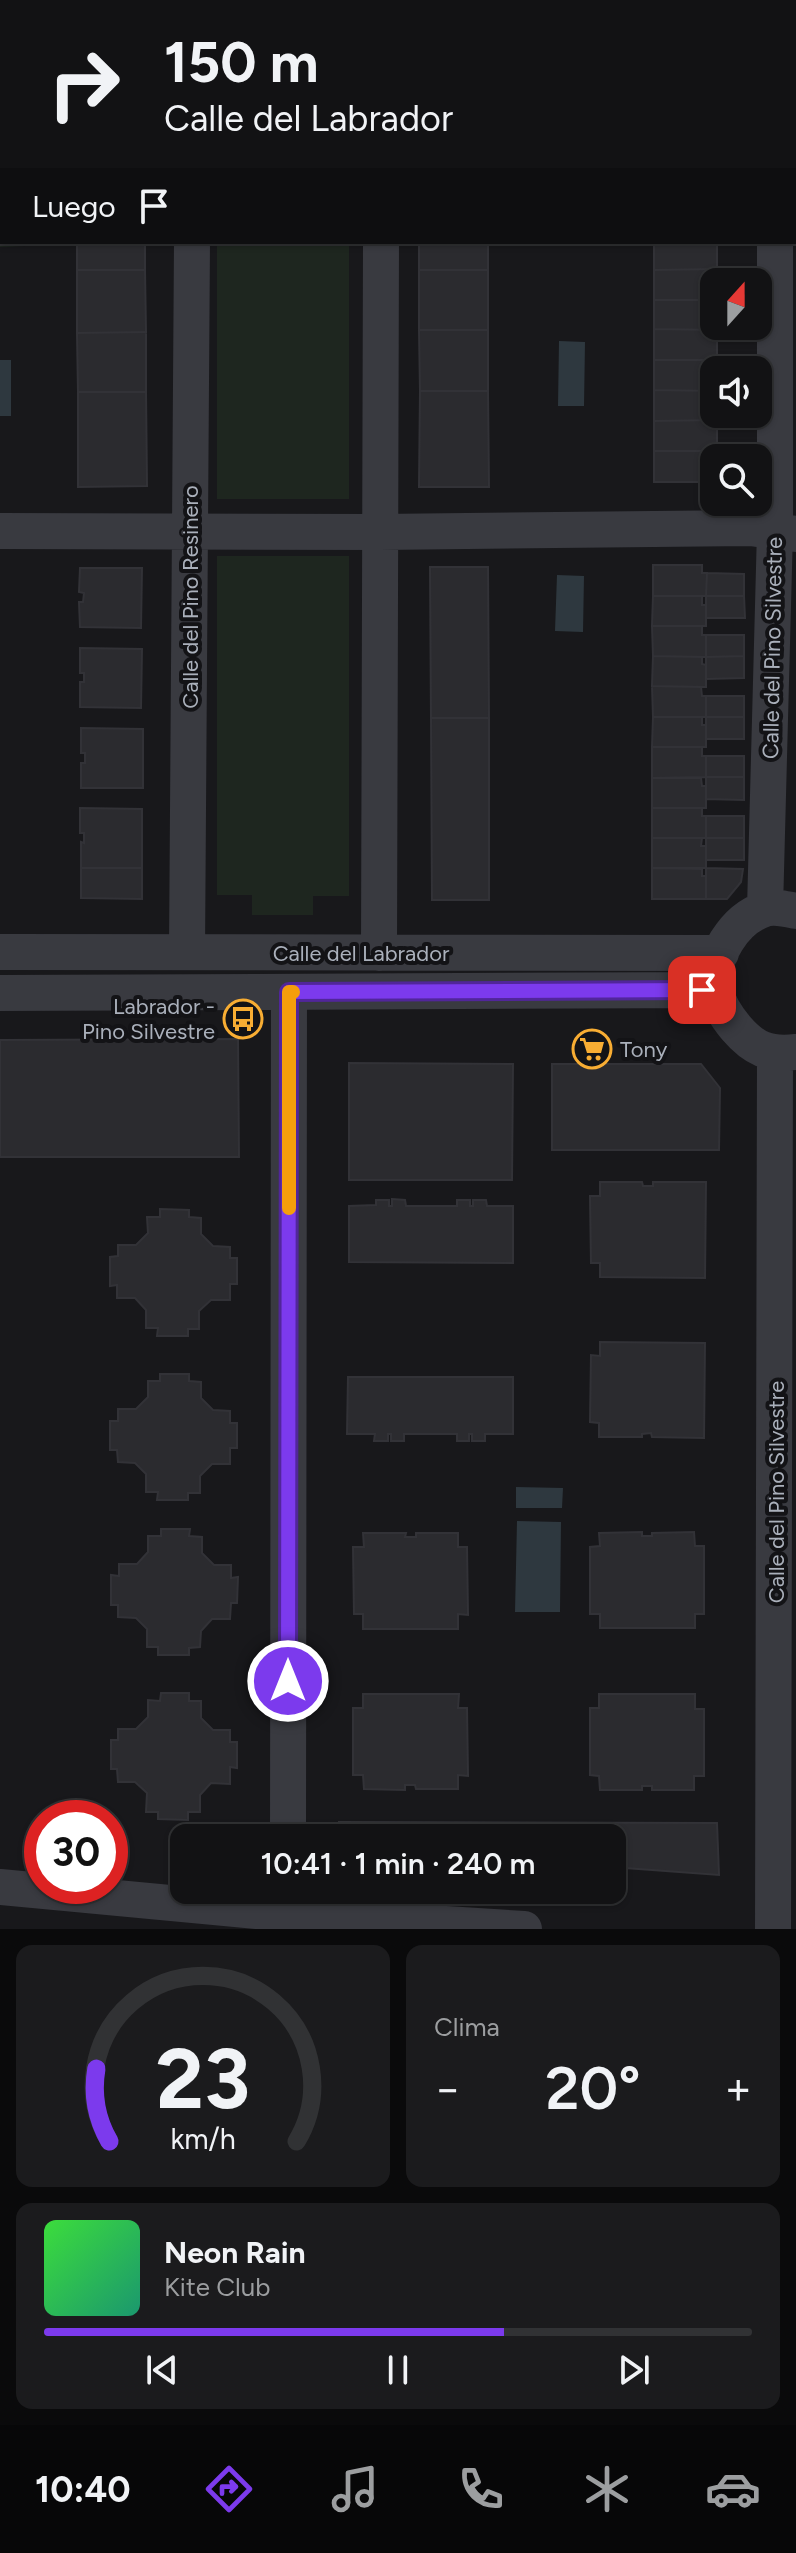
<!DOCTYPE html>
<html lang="es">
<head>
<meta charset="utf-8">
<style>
  :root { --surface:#121214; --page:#1b1b1d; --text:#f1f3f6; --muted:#9c9ea0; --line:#313234; --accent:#7c3aed }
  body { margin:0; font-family:Figtree,sans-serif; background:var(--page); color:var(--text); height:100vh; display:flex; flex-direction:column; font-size:30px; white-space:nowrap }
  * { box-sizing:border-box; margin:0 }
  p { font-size:26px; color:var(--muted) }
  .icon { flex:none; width:44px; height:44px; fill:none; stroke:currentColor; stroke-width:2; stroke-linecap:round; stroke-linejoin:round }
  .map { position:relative; height:1929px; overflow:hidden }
  .drawer { display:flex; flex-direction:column; gap:16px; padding:16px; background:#0a0a0b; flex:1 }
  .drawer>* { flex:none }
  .banner { position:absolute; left:0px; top:0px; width:796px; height:244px; box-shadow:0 2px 6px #0004,0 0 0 2px var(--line); background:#121214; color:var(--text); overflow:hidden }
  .needle { width:52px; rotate:21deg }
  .controls { position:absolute; left:700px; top:268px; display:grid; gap:16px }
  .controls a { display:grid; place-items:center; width:72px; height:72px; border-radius:16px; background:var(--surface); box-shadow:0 2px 6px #0004,0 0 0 2px var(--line); font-size:40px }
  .speed { position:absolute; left:24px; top:1800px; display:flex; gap:16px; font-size:40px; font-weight:700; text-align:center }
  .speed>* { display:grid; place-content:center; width:104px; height:104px; border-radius:50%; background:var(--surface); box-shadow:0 2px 6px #0004,0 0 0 2px var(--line); line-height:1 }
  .speed .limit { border:12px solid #d22; background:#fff; color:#111 }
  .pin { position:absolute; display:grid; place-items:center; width:68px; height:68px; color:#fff; margin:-34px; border-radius:16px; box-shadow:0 4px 12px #0006 }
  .me { position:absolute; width:88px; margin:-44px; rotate:0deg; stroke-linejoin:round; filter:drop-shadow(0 0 6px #0008) }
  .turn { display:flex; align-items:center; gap:28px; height:168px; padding:0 32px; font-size:36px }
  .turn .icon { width:104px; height:104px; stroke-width:2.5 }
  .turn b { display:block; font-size:56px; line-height:68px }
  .then { display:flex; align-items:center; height:76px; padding:0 32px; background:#0003; gap:16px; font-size:30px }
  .big { font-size:60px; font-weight:600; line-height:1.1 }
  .drawer .card { flex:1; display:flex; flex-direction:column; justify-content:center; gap:12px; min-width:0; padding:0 28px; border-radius:16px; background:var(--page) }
  .drawer .dial { align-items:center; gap:0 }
  .dial svg { height:208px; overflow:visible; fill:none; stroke:var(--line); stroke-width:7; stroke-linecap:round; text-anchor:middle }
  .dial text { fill:var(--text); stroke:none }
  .song { display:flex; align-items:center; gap:24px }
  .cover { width:96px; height:96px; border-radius:12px; background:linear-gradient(135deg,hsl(120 70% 55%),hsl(160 70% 35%)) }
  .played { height:8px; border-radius:4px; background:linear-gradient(90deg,var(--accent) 65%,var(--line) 65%) }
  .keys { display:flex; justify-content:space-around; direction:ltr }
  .heat { display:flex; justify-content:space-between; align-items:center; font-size:44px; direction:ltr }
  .drawer .tiles { flex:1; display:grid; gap:16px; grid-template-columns:1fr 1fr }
  .card:last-child { grid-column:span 2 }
  .trip { position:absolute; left:170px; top:1824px; width:456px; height:80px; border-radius:16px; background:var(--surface); box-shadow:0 2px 6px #0004,0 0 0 2px var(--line); font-weight:600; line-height:80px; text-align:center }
  .tab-bar { display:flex; height:128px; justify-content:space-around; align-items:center; background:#070708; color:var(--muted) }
  .tab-bar .icon { width:56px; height:56px }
  .tab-bar .current { color:var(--accent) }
  .tab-bar b { font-size:36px; color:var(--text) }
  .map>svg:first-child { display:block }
  .green { fill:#1e261f }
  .water { fill:#2e383f }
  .building { fill:#2b2b2f; stroke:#323237; stroke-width:2 }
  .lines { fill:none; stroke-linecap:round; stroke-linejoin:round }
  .street { stroke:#393a40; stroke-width:36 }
  .route-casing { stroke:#51269a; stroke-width:20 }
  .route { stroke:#7c3aed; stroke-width:14 }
  .slow { stroke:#f59e0b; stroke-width:14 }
  .labels { text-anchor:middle; stroke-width:8; stroke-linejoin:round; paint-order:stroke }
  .street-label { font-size:22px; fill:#aab0bb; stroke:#131316 }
  .poi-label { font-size:22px; fill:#aab0bb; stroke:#131316; text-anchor:end }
</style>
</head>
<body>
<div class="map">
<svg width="796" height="1929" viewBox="0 0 796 1929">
  <rect width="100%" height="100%" fill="#18181b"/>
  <path class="green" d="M21 0H203V2H21Z
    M0 152 2 242H25V246L0 247Z
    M217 242H349V499H217Z
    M217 556H349V896H313V915H252V895H217Z"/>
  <path class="water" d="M559 341 585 342 584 406H558Z
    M0 360H11V416H0Z
    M557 575 584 576 583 632 555 631Z
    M516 1487 563 1488 562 1508H516Z
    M517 1521 561 1522 560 1612H515Z"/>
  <path class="building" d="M419 0H487V2H419Z
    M77 242H145V270H77Z
    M419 242H488V270H419Z
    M654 242H717V269L654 270Z
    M717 269 714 300H654V270Z
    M77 270H145L146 332 77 333Z
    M419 270H488V330H419Z
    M654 300H714V326H717V330L654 329Z
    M654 329 717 330V360H654Z
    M419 330H488V391H420Z
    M146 332V392H78L77 333Z
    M654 360H717V370H714V391L654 390Z
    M654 390 714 391V414H717V420L654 421Z
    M420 391H488L489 487H419Z
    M78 392H146L147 486 78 487Z
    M717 420V451H654V421Z
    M654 451H717V458H714V482H654Z
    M653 565H702V573H707L706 596H653Z
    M430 567H488L489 718H431Z
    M80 568H142L141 628 80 627 79 602H83L84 593 79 592Z
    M707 573 744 574V596H706Z
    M653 596H702V605H706V626H652Z
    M706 596H744L745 618H706Z
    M652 626H702V635H706V657L653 656Z
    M706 635H744V656L706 657Z
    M80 648 142 649 141 708 80 707V682H84V673H80Z
    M653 656 702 657V664L706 665V687L652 686Z
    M744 656V678L706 679V657Z
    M652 686 701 687 702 696H706V717H653Z
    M706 696H744V717H706Z
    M653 717H702V725H706V747H652Z
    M706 717H744V739H706Z
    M431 718H489V900H432Z
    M81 728 143 729V788H81V763H85V753H81Z
    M652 747H702V756H706V777L652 778Z
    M706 756H744V777H706Z
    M706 777H744V800L706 799Z
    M652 778H701L702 786H706V808H652Z
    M80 808 142 809V868H81V842L84 843V833H80Z
    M652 808H702V816H706V838H652Z
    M706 816H744V838H706Z
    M652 838H702L701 846H706V868H652Z
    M706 838H744V860H706Z
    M81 868H142V899L81 898Z
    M652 868 702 869V876H706V899H652Z
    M706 868 743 869 741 882 727 899H706Z
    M238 1039 239 1157H0V1040Z
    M349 1063 513 1064 512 1180H349Z
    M552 1064H701L720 1088 719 1150H552Z
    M600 1182H642L643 1186H653V1182H706L705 1278 600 1277V1263H591L590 1196H600Z
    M392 1199 405 1200 406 1206H457V1200H470V1206H473V1200H486L487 1206H513V1263L349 1262V1206L376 1205V1200H389V1206H392Z
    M160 1209 189 1210V1217L201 1218V1234L213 1246 230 1247V1258H237V1284H230V1300H211L199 1311V1329H188V1336H157L158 1328H146V1310L135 1298H117V1285L110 1286V1257L118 1256V1245H136L148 1233 147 1217H160Z
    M600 1342 705 1343 704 1438 652 1437 651 1433 642 1434V1437H599V1423L590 1422 591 1355 600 1356Z
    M160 1374H189V1381L201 1382V1398L213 1410 230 1411V1423H237V1448H230V1464H212L200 1476V1493H188V1500H157L158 1492H146V1474L135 1463 118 1462 117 1450H110V1421H118V1409H136L148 1397V1381H160Z
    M348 1377H513V1434H485V1441H472V1434H469V1441H457V1434H404V1441H391V1434H388V1441H374L375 1434H347Z
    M161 1529H190L189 1536 202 1537V1553L214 1565H231V1578L238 1577 237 1603H231L230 1619H212L201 1631 200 1647 189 1648V1655H158V1647H147V1629L136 1618 118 1617V1605H111V1575L119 1576V1564H137L148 1552V1536H161Z
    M642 1532V1536H652V1533L694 1532 695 1546H704V1614H695V1628H600V1614H590V1547L600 1546 599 1533Z
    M363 1533H406L405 1537H416V1533H458V1547H467L468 1615 458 1614V1629H363V1614H354L353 1547H364Z
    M161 1693H189V1701H201V1718L213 1730H230V1742H237V1768L230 1767V1784L211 1783 200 1795V1812H188V1820L158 1819V1812H146L147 1793 135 1782H118L117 1769H111V1740H118V1729H136L148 1717V1700L160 1701Z
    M363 1694H459L458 1708H467L468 1776 458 1775V1789H416L415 1785H405V1790L364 1789 363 1775H353V1708H363Z
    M599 1694H695V1709H704V1776H694V1790H652V1786H642V1790H600L599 1776 590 1775V1708H599Z
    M339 1822 717 1823 719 1875 612 1867V1838H340Z"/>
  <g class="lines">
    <path class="street" d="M685 0 691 2
      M383 2V0
      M794 2 795 0
      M794 38H796
      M0 98H2
      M0 531 380 532 750 528 796 534
      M765 909 775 530V242
      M796 911C787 909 774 906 765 909 734 919 710 958 715 989 718 1004 726 1016 736 1028 754 1049 768 1055 796 1052
      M0 952 721 953
      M187 952 192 242
      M379 953 381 242
      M0 993 715 990
      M288 1838 289 992
      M0 1887 288 1914 524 1929
      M773 1929 775 1054"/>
  </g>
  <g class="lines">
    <defs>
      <path id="route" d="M288 1681 289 992 702 990"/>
    </defs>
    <use href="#route" class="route-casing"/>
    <use href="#route" class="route"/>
    <path class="slow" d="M289 1208V992H293"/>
  </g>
  <defs>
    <symbol id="bus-ring" viewBox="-11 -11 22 22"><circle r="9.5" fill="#131316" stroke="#f8ad33" stroke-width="1.5"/><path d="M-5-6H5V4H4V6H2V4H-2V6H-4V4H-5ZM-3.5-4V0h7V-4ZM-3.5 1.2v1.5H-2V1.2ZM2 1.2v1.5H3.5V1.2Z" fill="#f8ad33"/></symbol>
    <symbol id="supermarket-ring" viewBox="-11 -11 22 22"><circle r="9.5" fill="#131316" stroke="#f8ad33" stroke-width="1.5"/><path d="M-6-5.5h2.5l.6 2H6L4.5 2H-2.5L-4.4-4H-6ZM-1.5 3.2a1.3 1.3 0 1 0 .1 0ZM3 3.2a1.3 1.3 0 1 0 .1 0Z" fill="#f8ad33"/></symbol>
  </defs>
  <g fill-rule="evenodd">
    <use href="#bus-ring" x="221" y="997" width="44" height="44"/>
    <use href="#supermarket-ring" x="570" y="1027" width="44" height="44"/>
  </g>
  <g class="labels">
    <g class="street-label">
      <text transform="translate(190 597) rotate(-90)" y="8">Calle del Pino Resinero</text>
      <text transform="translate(772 648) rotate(-89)" y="8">Calle del Pino Silvestre</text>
      <text x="361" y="961">Calle del Labrador</text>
      <text transform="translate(776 1492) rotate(-90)" y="8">Calle del Pino Silvestre</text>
    </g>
    <g class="poi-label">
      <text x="215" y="1014">Labrador -<tspan x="215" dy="25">Pino Silvestre</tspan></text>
      <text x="620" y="1057" text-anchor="start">Tony</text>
    </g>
  </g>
</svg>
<div class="controls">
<a><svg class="needle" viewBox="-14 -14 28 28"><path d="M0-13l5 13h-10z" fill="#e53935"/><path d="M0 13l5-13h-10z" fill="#9c9ea0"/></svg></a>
<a><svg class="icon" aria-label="sound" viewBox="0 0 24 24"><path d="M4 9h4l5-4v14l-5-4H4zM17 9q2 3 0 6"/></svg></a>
<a><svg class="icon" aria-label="search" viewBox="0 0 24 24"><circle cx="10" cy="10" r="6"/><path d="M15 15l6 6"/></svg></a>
</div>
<div class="speed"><div class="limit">30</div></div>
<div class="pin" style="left:702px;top:990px;background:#d93025"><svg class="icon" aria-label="arrive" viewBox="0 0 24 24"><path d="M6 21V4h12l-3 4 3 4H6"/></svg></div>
<svg class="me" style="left:288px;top:1681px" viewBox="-20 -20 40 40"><circle r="17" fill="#7c3aed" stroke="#fff" stroke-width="3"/><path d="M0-11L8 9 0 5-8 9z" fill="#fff"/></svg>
<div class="trip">10:41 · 1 min · 240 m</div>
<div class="banner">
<div class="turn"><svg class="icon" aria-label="right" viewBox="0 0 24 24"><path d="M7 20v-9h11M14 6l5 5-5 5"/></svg><div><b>150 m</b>Calle del Labrador</div></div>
<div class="then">Luego<svg class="icon" aria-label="arrive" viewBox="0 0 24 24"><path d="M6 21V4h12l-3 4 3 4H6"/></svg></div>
</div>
</div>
<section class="drawer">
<div class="tiles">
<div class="card dial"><svg viewBox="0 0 100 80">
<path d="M14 69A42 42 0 1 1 86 69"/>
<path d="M14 69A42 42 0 0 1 9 41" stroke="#7c3aed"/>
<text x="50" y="56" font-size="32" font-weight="700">23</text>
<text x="50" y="72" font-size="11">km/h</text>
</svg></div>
<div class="card"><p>Clima</p>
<div class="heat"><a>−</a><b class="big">20°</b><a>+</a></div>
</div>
<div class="card">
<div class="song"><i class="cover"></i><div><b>Neon Rain</b><p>Kite Club</p></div></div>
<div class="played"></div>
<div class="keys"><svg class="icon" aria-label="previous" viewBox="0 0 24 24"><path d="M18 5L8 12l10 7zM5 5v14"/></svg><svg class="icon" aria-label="pause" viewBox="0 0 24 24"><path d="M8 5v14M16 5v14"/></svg><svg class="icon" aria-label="next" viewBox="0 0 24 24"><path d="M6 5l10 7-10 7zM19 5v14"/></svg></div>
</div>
</div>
</section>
<nav class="tab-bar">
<b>10:40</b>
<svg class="icon current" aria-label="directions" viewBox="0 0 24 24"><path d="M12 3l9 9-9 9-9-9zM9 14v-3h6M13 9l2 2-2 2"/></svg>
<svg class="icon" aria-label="music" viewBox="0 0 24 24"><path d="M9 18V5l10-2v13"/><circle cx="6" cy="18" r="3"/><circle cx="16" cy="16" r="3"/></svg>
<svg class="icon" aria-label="phone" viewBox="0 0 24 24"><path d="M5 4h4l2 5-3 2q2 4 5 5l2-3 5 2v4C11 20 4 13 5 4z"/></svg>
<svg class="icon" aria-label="climate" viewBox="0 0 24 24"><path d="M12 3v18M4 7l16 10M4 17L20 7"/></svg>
<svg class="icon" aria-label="car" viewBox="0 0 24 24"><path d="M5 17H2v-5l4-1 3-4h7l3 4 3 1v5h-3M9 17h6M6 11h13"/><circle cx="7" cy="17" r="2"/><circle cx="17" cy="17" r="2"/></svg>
</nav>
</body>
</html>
